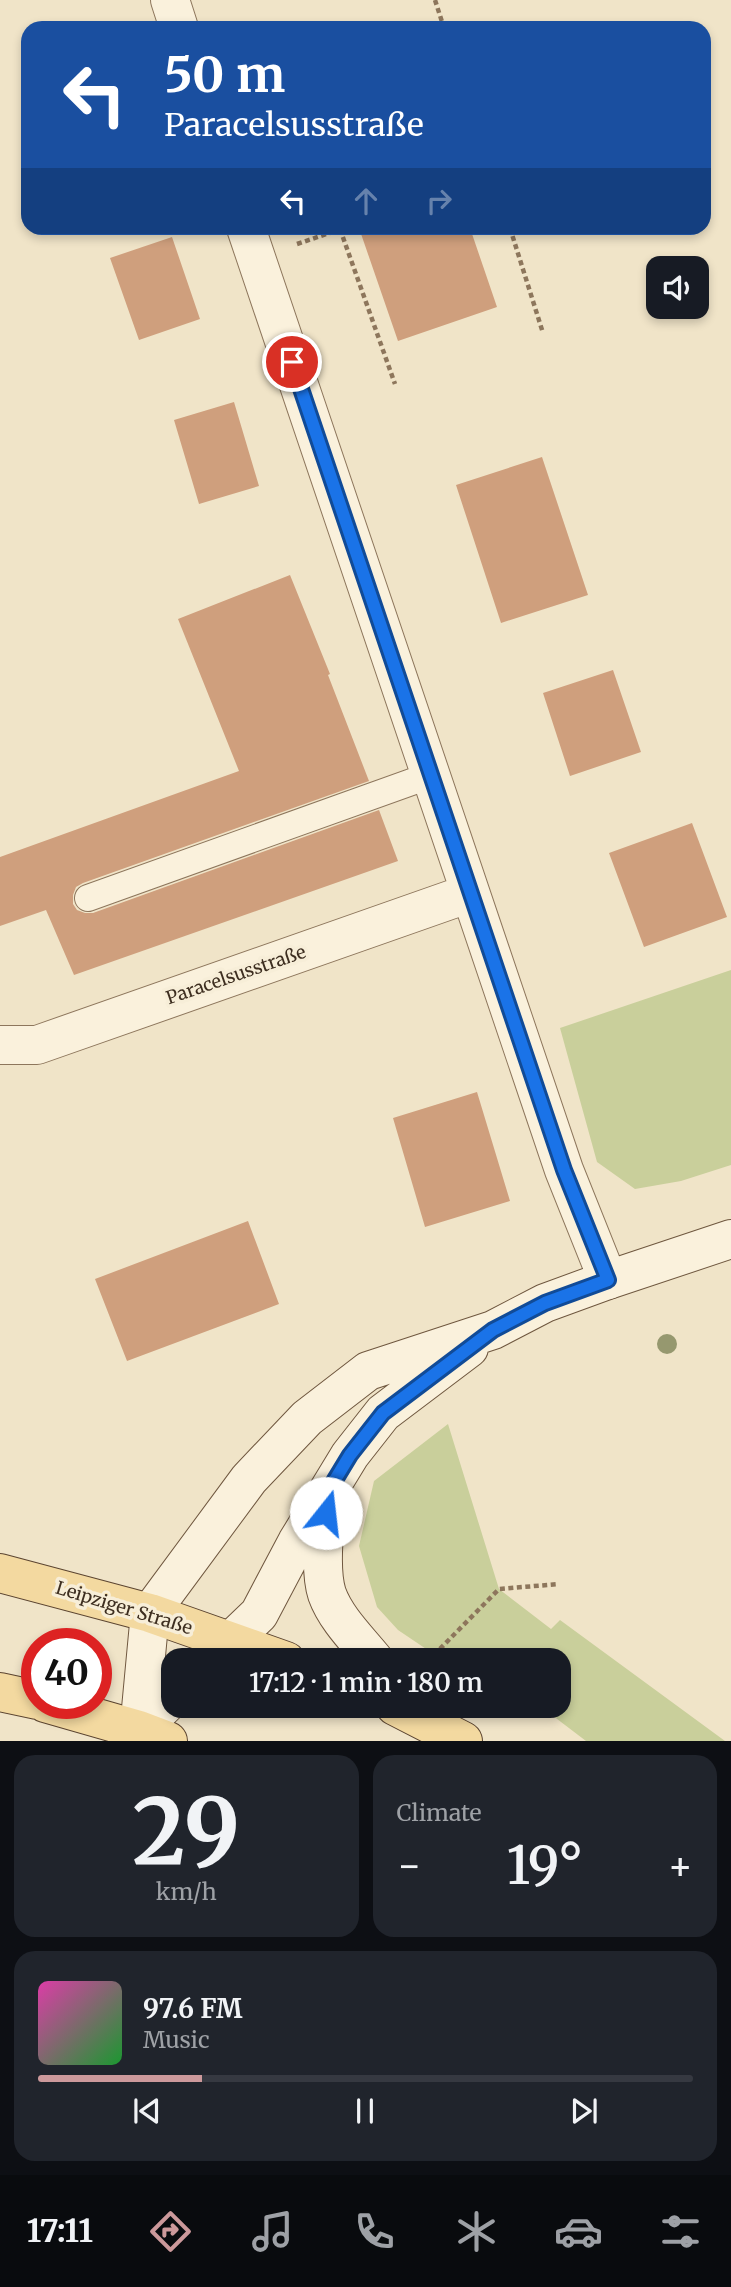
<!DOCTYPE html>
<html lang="en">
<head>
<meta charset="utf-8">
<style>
  :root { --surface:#171b24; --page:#20242c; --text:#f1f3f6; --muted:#9ea1a6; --line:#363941; --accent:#cc999b }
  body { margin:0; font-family:Merriweather,serif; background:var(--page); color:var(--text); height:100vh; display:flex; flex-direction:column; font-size:26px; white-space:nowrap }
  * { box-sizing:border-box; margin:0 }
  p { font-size:23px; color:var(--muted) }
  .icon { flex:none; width:38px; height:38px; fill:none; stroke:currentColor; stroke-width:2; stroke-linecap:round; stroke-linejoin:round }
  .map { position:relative; height:1741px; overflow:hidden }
  .side { display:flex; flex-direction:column; gap:14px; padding:14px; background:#0d0f14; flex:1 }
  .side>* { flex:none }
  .top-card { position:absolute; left:21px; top:21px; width:690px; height:214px; border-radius:21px; box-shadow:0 4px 10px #0003; background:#1a4fa0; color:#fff; overflow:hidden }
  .buttons { position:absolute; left:646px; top:256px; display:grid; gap:14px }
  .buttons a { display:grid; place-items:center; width:63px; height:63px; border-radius:14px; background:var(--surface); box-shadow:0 4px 10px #0003; font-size:35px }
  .speed { position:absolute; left:21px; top:1628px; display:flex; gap:14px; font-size:35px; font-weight:700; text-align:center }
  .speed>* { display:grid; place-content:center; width:91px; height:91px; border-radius:50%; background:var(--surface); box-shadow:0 4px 10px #0003; line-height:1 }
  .speed .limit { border:10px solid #d22; background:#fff; color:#111 }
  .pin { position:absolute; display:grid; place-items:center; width:60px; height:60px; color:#fff; margin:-30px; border:4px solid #fff; border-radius:50%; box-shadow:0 2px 7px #0007 }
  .me { position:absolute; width:77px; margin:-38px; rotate:16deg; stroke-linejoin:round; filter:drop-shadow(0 0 5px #0008) }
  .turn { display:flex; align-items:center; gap:24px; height:147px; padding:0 28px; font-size:32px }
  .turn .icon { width:91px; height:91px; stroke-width:2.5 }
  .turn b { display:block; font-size:49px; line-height:60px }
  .lanes { display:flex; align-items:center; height:66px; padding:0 28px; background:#0003; justify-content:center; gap:35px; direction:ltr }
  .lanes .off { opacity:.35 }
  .big { font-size:52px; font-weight:600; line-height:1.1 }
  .side .widget { flex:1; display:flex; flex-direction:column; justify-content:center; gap:10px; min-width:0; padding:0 24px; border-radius:21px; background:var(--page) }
  .side .dial { align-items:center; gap:0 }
  .dial b { font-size:91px; line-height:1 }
  .song { display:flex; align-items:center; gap:21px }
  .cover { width:84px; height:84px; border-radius:10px; background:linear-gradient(135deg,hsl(320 70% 55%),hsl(130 70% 35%)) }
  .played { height:7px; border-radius:4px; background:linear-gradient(90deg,var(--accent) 25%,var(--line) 25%) }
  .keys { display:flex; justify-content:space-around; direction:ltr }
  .heat { display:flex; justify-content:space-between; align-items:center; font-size:38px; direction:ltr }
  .side .tiles { flex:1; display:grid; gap:14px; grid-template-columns:1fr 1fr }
  .widget:last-child { grid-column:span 2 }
  .trip { position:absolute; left:161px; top:1648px; width:410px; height:70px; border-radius:21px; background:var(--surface); box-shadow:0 4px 10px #0003; font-weight:600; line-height:70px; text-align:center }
  .menu { display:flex; height:112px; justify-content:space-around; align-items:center; background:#090b0e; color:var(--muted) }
  .menu .icon { width:49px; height:49px }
  .menu .current { color:var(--accent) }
  .menu b { font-size:32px; color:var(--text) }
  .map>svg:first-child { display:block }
  .green { fill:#c9cf9b }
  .building { fill:#cf9f7d }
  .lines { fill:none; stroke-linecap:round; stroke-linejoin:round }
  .lane-casing { stroke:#8d765c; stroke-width:28 }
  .street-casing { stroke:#8d765c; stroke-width:40 }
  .secondary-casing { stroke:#6f573f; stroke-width:40 }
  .primary-casing { stroke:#5b4430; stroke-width:40 }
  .path { stroke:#8d765c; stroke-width:4.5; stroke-dasharray:5 3.5; stroke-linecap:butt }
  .lane { stroke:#faf1dc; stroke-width:26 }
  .street { stroke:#faf1dc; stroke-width:38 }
  .secondary { stroke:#faf1dc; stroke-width:38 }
  .primary { stroke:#f3d9a0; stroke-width:38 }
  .tree { fill:#96986f }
  .route-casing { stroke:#114b97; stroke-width:18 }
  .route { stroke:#1a73e8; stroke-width:12 }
  .labels { text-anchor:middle; stroke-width:7; stroke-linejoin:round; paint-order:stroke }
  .street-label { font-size:18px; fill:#3d2e20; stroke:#f7eed8 }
</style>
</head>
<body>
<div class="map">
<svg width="731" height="1741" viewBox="0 0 731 1741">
  <rect width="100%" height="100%" fill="#f0e4c8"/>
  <path class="green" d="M731 970V1165L681 1181 635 1189 597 1162 560 1028Z
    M448 1424 499 1589 551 1629 560 1620 725 1741H586L540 1706H558V1661H444L398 1630 377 1607 359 1546 374 1481Z"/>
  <path class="building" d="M359 228H470L497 307 398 341Z
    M172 237 200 319 139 340 110 258Z
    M234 402 259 486 199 504 174 420Z
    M542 457 588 595 501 623 456 485Z
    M290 575 330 674 328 675 369 781 83 883 76 887 73 895V904L77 910 85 913H93L379 810 398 861 74 975 46 910 0 926V857L239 771 178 619Z
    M613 670 641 752 570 776 543 693Z
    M692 823 727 917 644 947 609 853Z
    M477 1092 510 1201 425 1227 393 1118Z
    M248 1221 279 1304 127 1361 95 1279Z"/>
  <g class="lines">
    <defs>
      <path id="lane" d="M88 898 431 775"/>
      <path id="street" d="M170 0 179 28
        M246 228 564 1170 608 1280
        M0 1045H37L470 893"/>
      <path id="secondary" d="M326 1500C325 1527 319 1569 327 1594 336 1619 358 1640 375 1661
        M210 1661 259 1614 297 1542 350 1455 383 1413 469 1348
        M139 1730 150 1613 249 1479 307 1418 368 1371 493 1330 545 1303 608 1280 731 1239
        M139 1730 173 1697"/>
      <path id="primary" d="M0 1573 150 1613 286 1661
        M0 1692 37 1700
        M45 1703 139 1730 168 1741
        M395 1706 463 1741"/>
    </defs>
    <use href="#lane" class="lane-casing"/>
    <use href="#street" class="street-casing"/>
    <use href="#secondary" class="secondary-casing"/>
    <use href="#primary" class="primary-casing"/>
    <path class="path" d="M435 0 444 28
      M510 228 543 333
      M340 229 395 384
      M297 244 344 228
      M428 1661 499 1589 559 1584"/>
    <use href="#lane" class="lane"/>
    <use href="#street" class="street"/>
    <use href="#secondary" class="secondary"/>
    <use href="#primary" class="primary"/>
  </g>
  <circle class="tree" cx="667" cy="1344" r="10"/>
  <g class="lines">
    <defs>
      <path id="route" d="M292 362 564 1170 608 1280 545 1303 493 1330 383 1413 350 1455 327 1493 326 1513"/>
    </defs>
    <use href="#route" class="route-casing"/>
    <use href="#route" class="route"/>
  </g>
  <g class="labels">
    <g class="street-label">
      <text transform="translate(236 975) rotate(-19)" y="6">Paracelsusstraße</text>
      <text transform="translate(124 1608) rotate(17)" y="6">Leipziger Straße</text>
    </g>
  </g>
</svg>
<div class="buttons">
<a><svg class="icon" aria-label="sound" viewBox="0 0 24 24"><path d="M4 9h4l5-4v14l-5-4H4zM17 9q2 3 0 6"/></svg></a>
</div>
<div class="speed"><div class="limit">40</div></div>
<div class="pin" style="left:292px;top:362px;background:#d93025"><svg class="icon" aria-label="arrive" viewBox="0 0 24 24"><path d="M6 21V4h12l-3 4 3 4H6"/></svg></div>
<svg class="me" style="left:326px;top:1513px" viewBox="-20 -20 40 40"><circle r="19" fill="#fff"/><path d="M0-13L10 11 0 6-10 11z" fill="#1a73e8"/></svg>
<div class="trip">17:12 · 1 min · 180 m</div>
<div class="top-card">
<div class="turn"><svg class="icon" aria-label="left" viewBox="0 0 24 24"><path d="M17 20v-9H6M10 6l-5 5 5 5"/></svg><div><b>50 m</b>Paracelsusstraße</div></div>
<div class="lanes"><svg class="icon" aria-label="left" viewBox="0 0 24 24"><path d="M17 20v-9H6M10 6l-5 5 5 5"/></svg><svg class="icon off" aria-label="ahead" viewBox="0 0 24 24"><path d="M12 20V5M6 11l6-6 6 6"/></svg><svg class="icon off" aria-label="right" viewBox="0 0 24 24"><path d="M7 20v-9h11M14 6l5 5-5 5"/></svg></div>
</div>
</div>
<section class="side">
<div class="tiles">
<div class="widget dial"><b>29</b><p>km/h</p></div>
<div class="widget"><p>Climate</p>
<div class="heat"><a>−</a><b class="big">19°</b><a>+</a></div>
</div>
<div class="widget">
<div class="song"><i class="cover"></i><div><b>97.6 FM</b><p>Music</p></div></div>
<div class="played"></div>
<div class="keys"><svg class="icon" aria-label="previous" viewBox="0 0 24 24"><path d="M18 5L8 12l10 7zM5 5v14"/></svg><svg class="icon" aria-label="pause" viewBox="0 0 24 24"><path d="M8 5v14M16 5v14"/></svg><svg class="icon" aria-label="next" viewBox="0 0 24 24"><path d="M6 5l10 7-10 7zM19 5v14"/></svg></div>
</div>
</div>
</section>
<nav class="menu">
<b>17:11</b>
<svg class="icon current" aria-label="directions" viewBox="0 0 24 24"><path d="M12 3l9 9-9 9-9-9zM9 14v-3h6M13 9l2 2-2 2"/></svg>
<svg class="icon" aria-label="music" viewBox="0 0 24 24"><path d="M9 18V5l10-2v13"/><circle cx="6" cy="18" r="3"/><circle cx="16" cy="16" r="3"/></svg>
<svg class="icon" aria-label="phone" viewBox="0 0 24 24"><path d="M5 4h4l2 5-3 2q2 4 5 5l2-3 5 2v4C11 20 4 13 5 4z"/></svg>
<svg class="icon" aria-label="climate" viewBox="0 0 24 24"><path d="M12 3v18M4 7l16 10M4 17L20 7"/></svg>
<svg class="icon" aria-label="car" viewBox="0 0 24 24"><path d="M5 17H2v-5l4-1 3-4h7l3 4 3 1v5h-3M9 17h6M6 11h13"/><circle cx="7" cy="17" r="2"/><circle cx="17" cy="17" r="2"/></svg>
<svg class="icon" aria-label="filters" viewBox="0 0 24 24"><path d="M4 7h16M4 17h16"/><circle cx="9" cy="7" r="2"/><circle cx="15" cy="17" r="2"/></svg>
</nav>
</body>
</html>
